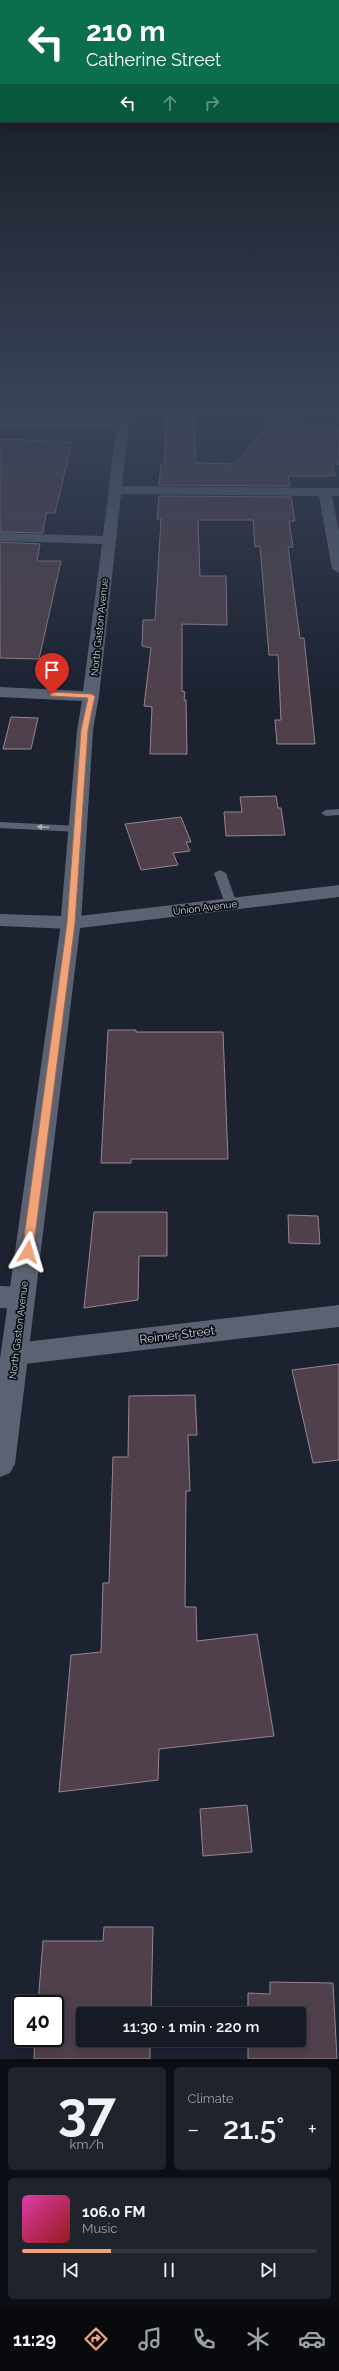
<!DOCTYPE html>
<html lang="en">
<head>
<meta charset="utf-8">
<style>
  :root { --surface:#151a24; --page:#1e232c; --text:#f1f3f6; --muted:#9da1a6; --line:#343841; --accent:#f0a279 }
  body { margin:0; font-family:Raleway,sans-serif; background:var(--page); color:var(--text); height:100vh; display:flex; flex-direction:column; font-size:15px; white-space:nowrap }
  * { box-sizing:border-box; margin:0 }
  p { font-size:13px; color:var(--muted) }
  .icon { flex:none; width:22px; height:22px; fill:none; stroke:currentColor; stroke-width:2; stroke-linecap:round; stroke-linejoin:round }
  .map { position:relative; height:2059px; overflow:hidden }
  .drawer { display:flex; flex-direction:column; gap:8px; padding:8px; background:#0c0e14; flex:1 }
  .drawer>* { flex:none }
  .guide { position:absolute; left:0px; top:0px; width:339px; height:122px; box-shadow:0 2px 10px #0003,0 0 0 1px var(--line); background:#0b6e4f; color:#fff; overflow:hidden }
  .speed { position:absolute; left:12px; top:1995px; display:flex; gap:8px; font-size:20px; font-weight:700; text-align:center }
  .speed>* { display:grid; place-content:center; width:52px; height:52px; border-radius:50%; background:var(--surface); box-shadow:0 2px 10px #0003,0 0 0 1px var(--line); line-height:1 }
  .speed .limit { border:2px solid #111; border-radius:6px; background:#fff; color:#111 }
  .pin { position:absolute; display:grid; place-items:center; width:34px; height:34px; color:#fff; margin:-41px -17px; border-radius:50% 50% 50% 0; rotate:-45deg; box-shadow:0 0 4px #0007 }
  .pin .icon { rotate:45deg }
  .me { position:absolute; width:44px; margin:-22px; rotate:7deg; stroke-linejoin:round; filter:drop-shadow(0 0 3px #0008) }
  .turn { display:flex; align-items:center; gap:14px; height:84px; padding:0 20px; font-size:18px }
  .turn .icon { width:52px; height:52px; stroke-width:2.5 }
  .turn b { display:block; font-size:28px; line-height:34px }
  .lanes { display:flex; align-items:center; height:38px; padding:0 20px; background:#0003; justify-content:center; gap:20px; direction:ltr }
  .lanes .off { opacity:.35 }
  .big { font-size:30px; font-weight:600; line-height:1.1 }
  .drawer .card { flex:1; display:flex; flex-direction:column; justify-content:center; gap:6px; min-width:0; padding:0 14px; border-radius:6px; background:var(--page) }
  .drawer .dial { align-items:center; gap:0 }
  .dial b { font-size:52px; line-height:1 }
  .song { display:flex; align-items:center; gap:12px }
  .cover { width:48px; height:48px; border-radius:6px; background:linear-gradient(135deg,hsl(320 70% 55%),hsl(0 70% 35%)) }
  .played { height:4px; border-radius:2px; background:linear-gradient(90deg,var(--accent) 30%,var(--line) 30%) }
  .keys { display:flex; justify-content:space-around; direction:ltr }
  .heat { display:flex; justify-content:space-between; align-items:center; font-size:22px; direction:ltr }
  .drawer .tiles { flex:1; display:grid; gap:8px; grid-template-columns:1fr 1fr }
  .card:last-child { grid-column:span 2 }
  .trip { position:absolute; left:76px; top:2007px; width:230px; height:40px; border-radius:4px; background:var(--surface); box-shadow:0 2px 10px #0003,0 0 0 1px var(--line); font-weight:600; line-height:40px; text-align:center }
  .dock { display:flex; height:64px; justify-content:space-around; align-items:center; background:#080a0e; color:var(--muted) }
  .dock .icon { width:28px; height:28px }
  .dock .active { color:var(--accent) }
  .dock b { font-size:18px; color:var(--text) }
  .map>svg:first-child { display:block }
  .building { fill:#4f404b; stroke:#988692 }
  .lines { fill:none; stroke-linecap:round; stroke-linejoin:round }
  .service { fill:#5b6373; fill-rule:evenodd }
  .minor { fill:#5b6373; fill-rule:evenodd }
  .tertiary { fill:#5b6373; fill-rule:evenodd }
  .oneway { fill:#a7adb9 }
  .route { fill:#f0a279; stroke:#9c694f }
  .labels { text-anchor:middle; stroke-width:3.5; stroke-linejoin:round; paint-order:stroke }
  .street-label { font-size:10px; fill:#d0d5df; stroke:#090c12 }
  .near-street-label { font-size:12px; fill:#d0d5df; stroke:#090c12 }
</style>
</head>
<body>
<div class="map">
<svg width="339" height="2059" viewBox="0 0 339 2059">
  <rect width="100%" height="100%" fill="#1c2230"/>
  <path class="building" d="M165 410H193L196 463 235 464 280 410H309L297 425 339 428V464H332L335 476H288L290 486 159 485 161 464H165Z
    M0 439 72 442 55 513H46L43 533 0 532Z
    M159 496 291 497 295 521H289L293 547H288L300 638H304L315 744H277L275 720H281L278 655H269L260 546 255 547 253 520H198L200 576H226L227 625 182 624V691L185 692 184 700H186L187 754H150L152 707 144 706 151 648 142 646 143 620H155L161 519H157Z
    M0 542 40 544 37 561H61L39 659 0 658Z
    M11 717 38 718 31 749H3Z
    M276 796 278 808H281L285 835 226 836 224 812H242L240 797Z
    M181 817 191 842H186L190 851 173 853 178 865 141 870 125 824Z
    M108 1030H136V1032H223L228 1159H131V1163H101Z
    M94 1212H167V1256H139L138 1300 84 1308Z
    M288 1215 318 1216 320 1244 289 1243Z
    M339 1364V1460L313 1463 292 1370Z
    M195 1395 197 1435H188L190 1491H186L185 1607H196L197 1641 257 1634 274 1736 159 1749 158 1780 59 1792 71 1655 101 1652 103 1583H109L113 1457H128L129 1396Z
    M247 1805 252 1852 203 1856 200 1809Z
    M104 1927H153L151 2014H83V2040H150V2059H34L35 2038H55V2004H38L43 1941H103Z
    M270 1982 333 1983 337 2059H248V2040H299V2014H248V1993L270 1994Z"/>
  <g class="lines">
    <path class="service" d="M339 809V815L326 816 321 813 326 810Z
      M0 822 78 826 84 829 78 832 0 828Z
      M220 870 226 873 237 904 235 907H227L225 904 214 873Z"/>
    <path class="minor" d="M118 410H130L122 486 339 488V496H332L339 531V573L332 569 319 496 121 494 99 696 93 730 81 923 78 927 71 929 0 926V914L61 916 77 730 82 701 0 697V687L83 691 102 544 0 541V533L103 536 116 430 0 428V420L117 423Z
      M315 410H339V418L317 412Z
      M0 1286 22 1287 31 1290 35 1298 31 1306 22 1309 0 1308Z
      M339 1305V1327L16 1365 6 1362 2 1354 6 1346 16 1343Z"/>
    <path class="tertiary" d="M339 885V897L80 928 15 1464 10 1473 0 1477V1359L61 923 64 919 71 917Z"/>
  </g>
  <defs><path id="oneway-solid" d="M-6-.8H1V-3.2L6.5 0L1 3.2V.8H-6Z"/></defs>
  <use class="oneway" href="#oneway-solid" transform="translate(43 827) rotate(-177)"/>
  <linearGradient id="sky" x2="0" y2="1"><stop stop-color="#0f131a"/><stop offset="0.59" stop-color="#3a4459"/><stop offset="1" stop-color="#3a4459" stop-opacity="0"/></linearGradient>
  <rect width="339" height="698" fill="url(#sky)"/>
  <path class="route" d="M52 692 91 694 95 696 88 730 75 923 33 1252 28 1256 22 1252 67 923 81 730 88 698 50 696Z"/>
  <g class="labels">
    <g class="street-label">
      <text transform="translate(99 627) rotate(-84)" y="4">North Gaston Avenue</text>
      <text transform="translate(205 907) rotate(-7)" y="4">Union Avenue</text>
      <text transform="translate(18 1330) rotate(-83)" y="4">North Gaston Avenue</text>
    </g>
    <g class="near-street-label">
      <text transform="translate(177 1335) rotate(-7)" y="4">Reimer Street</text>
    </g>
  </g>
</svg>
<div class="speed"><div class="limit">40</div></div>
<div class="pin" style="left:52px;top:694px;background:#d93025"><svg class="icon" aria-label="arrive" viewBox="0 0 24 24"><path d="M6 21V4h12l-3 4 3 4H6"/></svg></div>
<svg class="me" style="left:28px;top:1252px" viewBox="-20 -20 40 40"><path d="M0-17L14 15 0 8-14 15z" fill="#f0a279" stroke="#fff" stroke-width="4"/></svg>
<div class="trip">11:30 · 1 min · 220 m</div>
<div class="guide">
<div class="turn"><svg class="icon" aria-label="left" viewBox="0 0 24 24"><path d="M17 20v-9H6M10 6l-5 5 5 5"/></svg><div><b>210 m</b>Catherine Street</div></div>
<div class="lanes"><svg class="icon" aria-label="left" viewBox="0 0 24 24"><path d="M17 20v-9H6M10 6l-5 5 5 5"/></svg><svg class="icon off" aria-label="ahead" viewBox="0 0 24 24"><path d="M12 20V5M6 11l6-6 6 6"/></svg><svg class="icon off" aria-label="right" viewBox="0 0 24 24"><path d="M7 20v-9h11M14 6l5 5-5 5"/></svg></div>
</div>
</div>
<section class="drawer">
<div class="tiles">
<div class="card dial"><b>37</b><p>km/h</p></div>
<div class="card"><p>Climate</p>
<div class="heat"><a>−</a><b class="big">21.5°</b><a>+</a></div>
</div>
<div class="card">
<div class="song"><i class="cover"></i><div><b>106.0 FM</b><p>Music</p></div></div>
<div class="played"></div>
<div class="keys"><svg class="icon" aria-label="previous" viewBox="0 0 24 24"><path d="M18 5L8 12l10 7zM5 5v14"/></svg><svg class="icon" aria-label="pause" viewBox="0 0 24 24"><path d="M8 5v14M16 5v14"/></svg><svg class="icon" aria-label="next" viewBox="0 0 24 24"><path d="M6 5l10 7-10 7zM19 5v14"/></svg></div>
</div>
</div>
</section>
<nav class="dock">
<b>11:29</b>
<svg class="icon active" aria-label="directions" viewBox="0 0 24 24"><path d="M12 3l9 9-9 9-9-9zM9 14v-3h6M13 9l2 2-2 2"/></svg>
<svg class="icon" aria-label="music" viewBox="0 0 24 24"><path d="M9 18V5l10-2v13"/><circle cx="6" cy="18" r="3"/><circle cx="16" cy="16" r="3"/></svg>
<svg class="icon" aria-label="phone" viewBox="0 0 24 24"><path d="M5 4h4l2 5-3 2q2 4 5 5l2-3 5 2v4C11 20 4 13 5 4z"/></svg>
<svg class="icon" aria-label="climate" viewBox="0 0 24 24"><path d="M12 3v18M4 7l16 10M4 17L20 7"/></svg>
<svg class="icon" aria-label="car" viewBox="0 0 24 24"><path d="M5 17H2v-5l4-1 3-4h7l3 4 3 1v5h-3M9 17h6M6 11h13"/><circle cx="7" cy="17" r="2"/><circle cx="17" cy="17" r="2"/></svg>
</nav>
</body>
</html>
